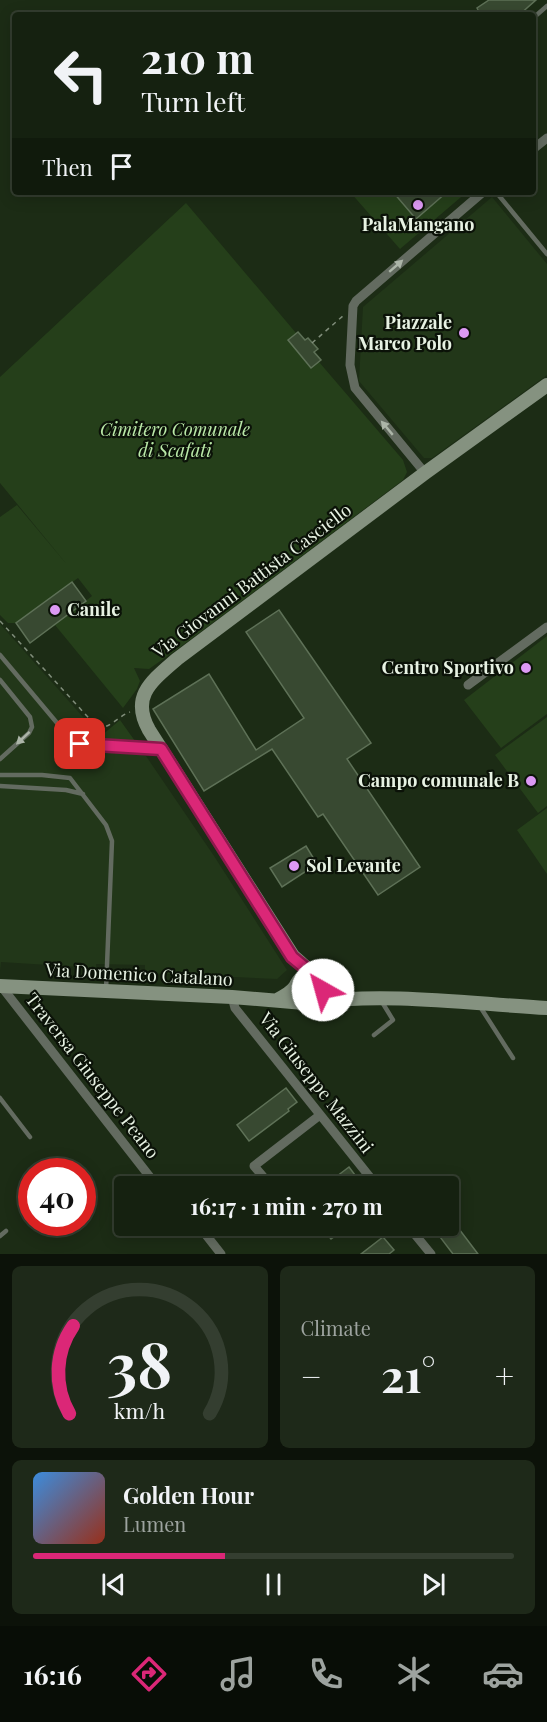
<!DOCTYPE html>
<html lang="en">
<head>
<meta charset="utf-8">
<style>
  :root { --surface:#152110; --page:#1e2919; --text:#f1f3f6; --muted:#9da39f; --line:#343e30; --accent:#db2777 }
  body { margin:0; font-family:"Playfair Display",serif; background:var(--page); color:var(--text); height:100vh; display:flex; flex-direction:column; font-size:22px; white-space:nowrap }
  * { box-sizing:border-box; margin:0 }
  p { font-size:20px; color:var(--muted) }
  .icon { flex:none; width:33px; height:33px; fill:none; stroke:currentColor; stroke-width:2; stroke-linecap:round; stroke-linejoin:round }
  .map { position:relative; height:1254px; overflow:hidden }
  .sheet { display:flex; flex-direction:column; gap:12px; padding:12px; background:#0c1209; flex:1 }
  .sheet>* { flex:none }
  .hud { position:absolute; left:12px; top:12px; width:524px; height:183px; border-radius:6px; box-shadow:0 3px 15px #0003,0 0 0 2px var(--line); background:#152110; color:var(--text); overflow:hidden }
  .speed { position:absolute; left:18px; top:1158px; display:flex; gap:12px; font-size:30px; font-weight:700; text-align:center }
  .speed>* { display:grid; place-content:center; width:78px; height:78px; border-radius:50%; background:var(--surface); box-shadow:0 3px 15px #0003,0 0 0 2px var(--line); line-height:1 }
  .speed .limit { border:9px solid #d22; background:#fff; color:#111 }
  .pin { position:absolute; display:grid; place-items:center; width:51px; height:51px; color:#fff; margin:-26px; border-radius:12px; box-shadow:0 3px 9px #0006 }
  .me { position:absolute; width:66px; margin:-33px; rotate:322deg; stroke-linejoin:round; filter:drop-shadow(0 0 4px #0008) }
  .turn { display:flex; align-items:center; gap:21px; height:126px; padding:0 30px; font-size:27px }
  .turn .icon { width:78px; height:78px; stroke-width:2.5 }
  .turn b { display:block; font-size:42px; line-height:51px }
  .then { display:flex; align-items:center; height:57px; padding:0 30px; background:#0003; gap:12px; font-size:22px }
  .big { font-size:45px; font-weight:700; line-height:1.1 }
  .sheet .tile { flex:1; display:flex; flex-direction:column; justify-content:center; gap:9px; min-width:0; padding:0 21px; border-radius:9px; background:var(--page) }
  .sheet .dial { align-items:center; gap:0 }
  .dial svg { height:156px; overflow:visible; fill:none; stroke:var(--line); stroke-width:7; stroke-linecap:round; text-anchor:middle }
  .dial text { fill:var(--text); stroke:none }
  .song { display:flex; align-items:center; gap:18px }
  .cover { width:72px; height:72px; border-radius:9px; background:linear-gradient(135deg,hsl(210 70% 55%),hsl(10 70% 35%)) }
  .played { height:6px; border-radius:3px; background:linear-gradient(90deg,var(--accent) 40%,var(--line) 40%) }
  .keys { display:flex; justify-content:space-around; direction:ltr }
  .heat { display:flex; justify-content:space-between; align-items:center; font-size:33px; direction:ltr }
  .sheet .tiles { flex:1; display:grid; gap:12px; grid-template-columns:1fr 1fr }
  .tile:last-child { grid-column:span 2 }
  .trip { position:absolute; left:114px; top:1176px; width:345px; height:60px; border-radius:6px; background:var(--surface); box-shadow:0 3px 15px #0003,0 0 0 2px var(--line); font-weight:700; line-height:60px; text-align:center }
  .tab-bar { display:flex; height:96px; justify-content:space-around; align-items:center; background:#080d06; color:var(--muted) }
  .tab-bar .icon { width:42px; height:42px }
  .tab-bar .active { color:var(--accent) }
  .tab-bar b { font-size:27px; color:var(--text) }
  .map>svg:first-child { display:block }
  .built { fill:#223719 }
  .green { fill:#253f1a }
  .building { fill:#384931; stroke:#5e7157; stroke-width:1.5 }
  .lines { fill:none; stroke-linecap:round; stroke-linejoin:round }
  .path { stroke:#818e7b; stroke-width:1.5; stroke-dasharray:4.5 4.5; stroke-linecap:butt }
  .lane { stroke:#636b60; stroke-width:4.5 }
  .street { stroke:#636b60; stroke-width:9 }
  .secondary { stroke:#859280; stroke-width:14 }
  .oneway { fill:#acb5a8 }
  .route-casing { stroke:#8e194d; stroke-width:15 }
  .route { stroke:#db2777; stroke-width:10 }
  .poi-dot { fill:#dc99f4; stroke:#0b1208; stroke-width:2 }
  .labels { text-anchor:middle; stroke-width:4.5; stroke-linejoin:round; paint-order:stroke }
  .poi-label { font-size:18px; font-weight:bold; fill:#e7f2e3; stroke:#0b1208; text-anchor:end }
  .park-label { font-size:18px; font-style:italic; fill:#bae9a8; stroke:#0b1208 }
  .street-label { font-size:18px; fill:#e7f2e3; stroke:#0b1208 }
</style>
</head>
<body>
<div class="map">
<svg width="547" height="1254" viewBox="0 0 547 1254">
  <rect width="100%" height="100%" fill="#1c2c15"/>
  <path class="built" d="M492 197 547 264V375L432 458H424L359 381 363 307Z
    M0 624 100 736V750L122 751 146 756 214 856 287 970 277 979 145 973V965L96 964V968L1 962 0 971Z"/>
  <path class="green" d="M350 192H467L400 249Z
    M186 203 296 333 305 340 308 338 318 349 314 352 321 360 319 362 403 460 407 472 403 480 183 645 149 669 134 668 140 681 137 689 123 708 55 625 92 596 78 578 16 623H8L0 615V517L17 505 69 567 0 483V377Z
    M547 636V714L501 748 464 700Z
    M547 717V806L538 813 495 755Z
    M120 720 135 741H116L100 737 83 740 95 731 101 736Z
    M547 808V874L517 830Z"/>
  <path class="building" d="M489 0H536L519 15H473L478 10 477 8Z
    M393 192H447L416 219Z
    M298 332 305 340 308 338 318 349 314 352 321 360 311 368 288 340Z
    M72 582 86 601 30 643 16 623Z
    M279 610 371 743 347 759 420 867 378 895 323 814 318 817 272 749 204 791 153 709 209 674 256 750 304 718 246 632Z
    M306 846 317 864 282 887 270 868Z
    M286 1088 297 1102 288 1109 289 1111 249 1141 237 1125Z
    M349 1167 361 1183 356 1186H324Z
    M456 1225 478 1254H453L440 1237Z
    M321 1226H349L331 1239Z
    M383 1237 394 1250 389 1254H361Z"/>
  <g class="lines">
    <path class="path" d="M312 343 344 315
      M0 621 97 727C109 730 118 716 130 712"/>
    <path class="lane" d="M532 19 547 6
      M496 192 547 254
      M0 655 73 742 86 745 157 749
      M0 680 30 717 32 727 29 733 0 759
      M0 775H42L70 778 106 825 112 841 106 990
      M0 786 66 790 83 794
      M479 1005 513 1058
      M374 1035 393 1020 382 1002
      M0 1098 30 1137
      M0 1236 6 1231"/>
    <path class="street" d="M532 150 547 138
      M425 473 355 388 350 365 353 306 356 301 483 192
      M468 685 547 627
      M1 986 157 1186
      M232 997 235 1008 377 1186
      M271 1186 254 1166 320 1115
      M199 1226 221 1254
      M408 1226 431 1254"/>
    <path class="secondary" d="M318 978 293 956 149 730C130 696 152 681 177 659L425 473 547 385
      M0 986 232 997 304 1003
      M277 1000C283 997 291 993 295 987 298 982 298 979 305 976L318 978 323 990 318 1000 308 1003 298 998 295 987
      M315 1002C389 992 472 1004 547 1008"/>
  </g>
  <defs><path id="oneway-solid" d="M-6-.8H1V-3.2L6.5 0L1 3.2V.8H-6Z" transform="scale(1.5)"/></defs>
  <g class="oneway">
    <use href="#oneway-solid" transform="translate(396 266) rotate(-41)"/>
    <use href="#oneway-solid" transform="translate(387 428) rotate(-130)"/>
    <use href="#oneway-solid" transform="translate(23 738) rotate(137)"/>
  </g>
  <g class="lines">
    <defs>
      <path id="route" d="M80 744 161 749 292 957 321 981 323 990"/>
    </defs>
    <use href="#route" class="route-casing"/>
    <use href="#route" class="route"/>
  </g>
  <g class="poi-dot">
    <circle cx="418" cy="205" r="6"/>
    <circle cx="464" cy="333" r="6"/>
    <circle cx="55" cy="610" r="6"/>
    <circle cx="526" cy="668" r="6"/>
    <circle cx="531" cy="781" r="6"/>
    <circle cx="294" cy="866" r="6"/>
  </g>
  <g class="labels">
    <g class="poi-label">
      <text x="418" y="231" text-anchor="middle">PalaMangano</text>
      <text x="452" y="329">Piazzale<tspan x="452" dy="21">Marco Polo</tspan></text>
      <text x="67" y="616" text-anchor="start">Canile</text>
      <text x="514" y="674">Centro Sportivo</text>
      <text x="519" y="787">Campo comunale B</text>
      <text x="306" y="872" text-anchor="start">Sol Levante</text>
    </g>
    <g class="park-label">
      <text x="175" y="436">Cimitero Comunale<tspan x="175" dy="21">di Scafati</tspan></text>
    </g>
    <g class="street-label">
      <text transform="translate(252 581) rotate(-37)" y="6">Via Giovanni Battista Casciello</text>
      <text transform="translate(139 975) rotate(3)" y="6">Via Domenico Catalano</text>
      <text transform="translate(92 1076) rotate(52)" y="6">Traversa Giuseppe Peano</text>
      <text transform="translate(316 1083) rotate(52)" y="6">Via Giuseppe Mazzini</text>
    </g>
  </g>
</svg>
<div class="speed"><div class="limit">40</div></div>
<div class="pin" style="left:80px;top:744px;background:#d93025"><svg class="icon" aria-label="arrive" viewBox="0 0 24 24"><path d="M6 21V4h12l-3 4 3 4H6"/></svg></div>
<svg class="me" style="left:323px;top:990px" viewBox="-20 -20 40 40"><circle r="19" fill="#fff"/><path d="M0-13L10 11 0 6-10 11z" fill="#db2777"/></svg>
<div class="trip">16:17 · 1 min · 270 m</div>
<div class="hud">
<div class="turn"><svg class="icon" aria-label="left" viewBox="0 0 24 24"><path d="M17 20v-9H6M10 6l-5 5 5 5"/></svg><div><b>210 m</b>Turn left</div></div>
<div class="then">Then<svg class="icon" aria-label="arrive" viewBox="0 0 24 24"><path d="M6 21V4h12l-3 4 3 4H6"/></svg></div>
</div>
</div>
<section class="sheet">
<div class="tiles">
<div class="tile dial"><svg viewBox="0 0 100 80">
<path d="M14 69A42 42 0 1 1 86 69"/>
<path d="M14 69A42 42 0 0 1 16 24" stroke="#db2777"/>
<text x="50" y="56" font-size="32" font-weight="700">38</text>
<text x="50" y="72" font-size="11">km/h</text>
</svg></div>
<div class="tile"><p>Climate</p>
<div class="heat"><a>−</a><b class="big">21°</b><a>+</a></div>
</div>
<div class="tile">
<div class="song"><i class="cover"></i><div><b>Golden Hour</b><p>Lumen</p></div></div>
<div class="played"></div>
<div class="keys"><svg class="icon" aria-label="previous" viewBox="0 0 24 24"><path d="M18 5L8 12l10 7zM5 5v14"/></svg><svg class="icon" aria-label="pause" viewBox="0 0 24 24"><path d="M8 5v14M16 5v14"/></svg><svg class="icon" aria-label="next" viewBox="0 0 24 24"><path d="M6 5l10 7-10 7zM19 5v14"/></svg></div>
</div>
</div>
</section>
<nav class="tab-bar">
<b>16:16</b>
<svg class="icon active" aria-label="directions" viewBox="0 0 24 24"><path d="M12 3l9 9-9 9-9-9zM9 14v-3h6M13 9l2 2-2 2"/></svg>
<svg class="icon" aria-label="music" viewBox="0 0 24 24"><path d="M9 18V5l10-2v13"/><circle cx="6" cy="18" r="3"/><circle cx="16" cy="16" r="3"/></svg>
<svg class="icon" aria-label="phone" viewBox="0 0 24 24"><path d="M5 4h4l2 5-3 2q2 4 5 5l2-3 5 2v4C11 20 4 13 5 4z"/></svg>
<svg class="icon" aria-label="climate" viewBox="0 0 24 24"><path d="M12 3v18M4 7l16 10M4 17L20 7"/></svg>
<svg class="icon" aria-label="car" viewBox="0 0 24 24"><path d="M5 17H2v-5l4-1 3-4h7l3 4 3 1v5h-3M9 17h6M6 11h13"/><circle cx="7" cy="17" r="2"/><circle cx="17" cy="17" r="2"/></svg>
</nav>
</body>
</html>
